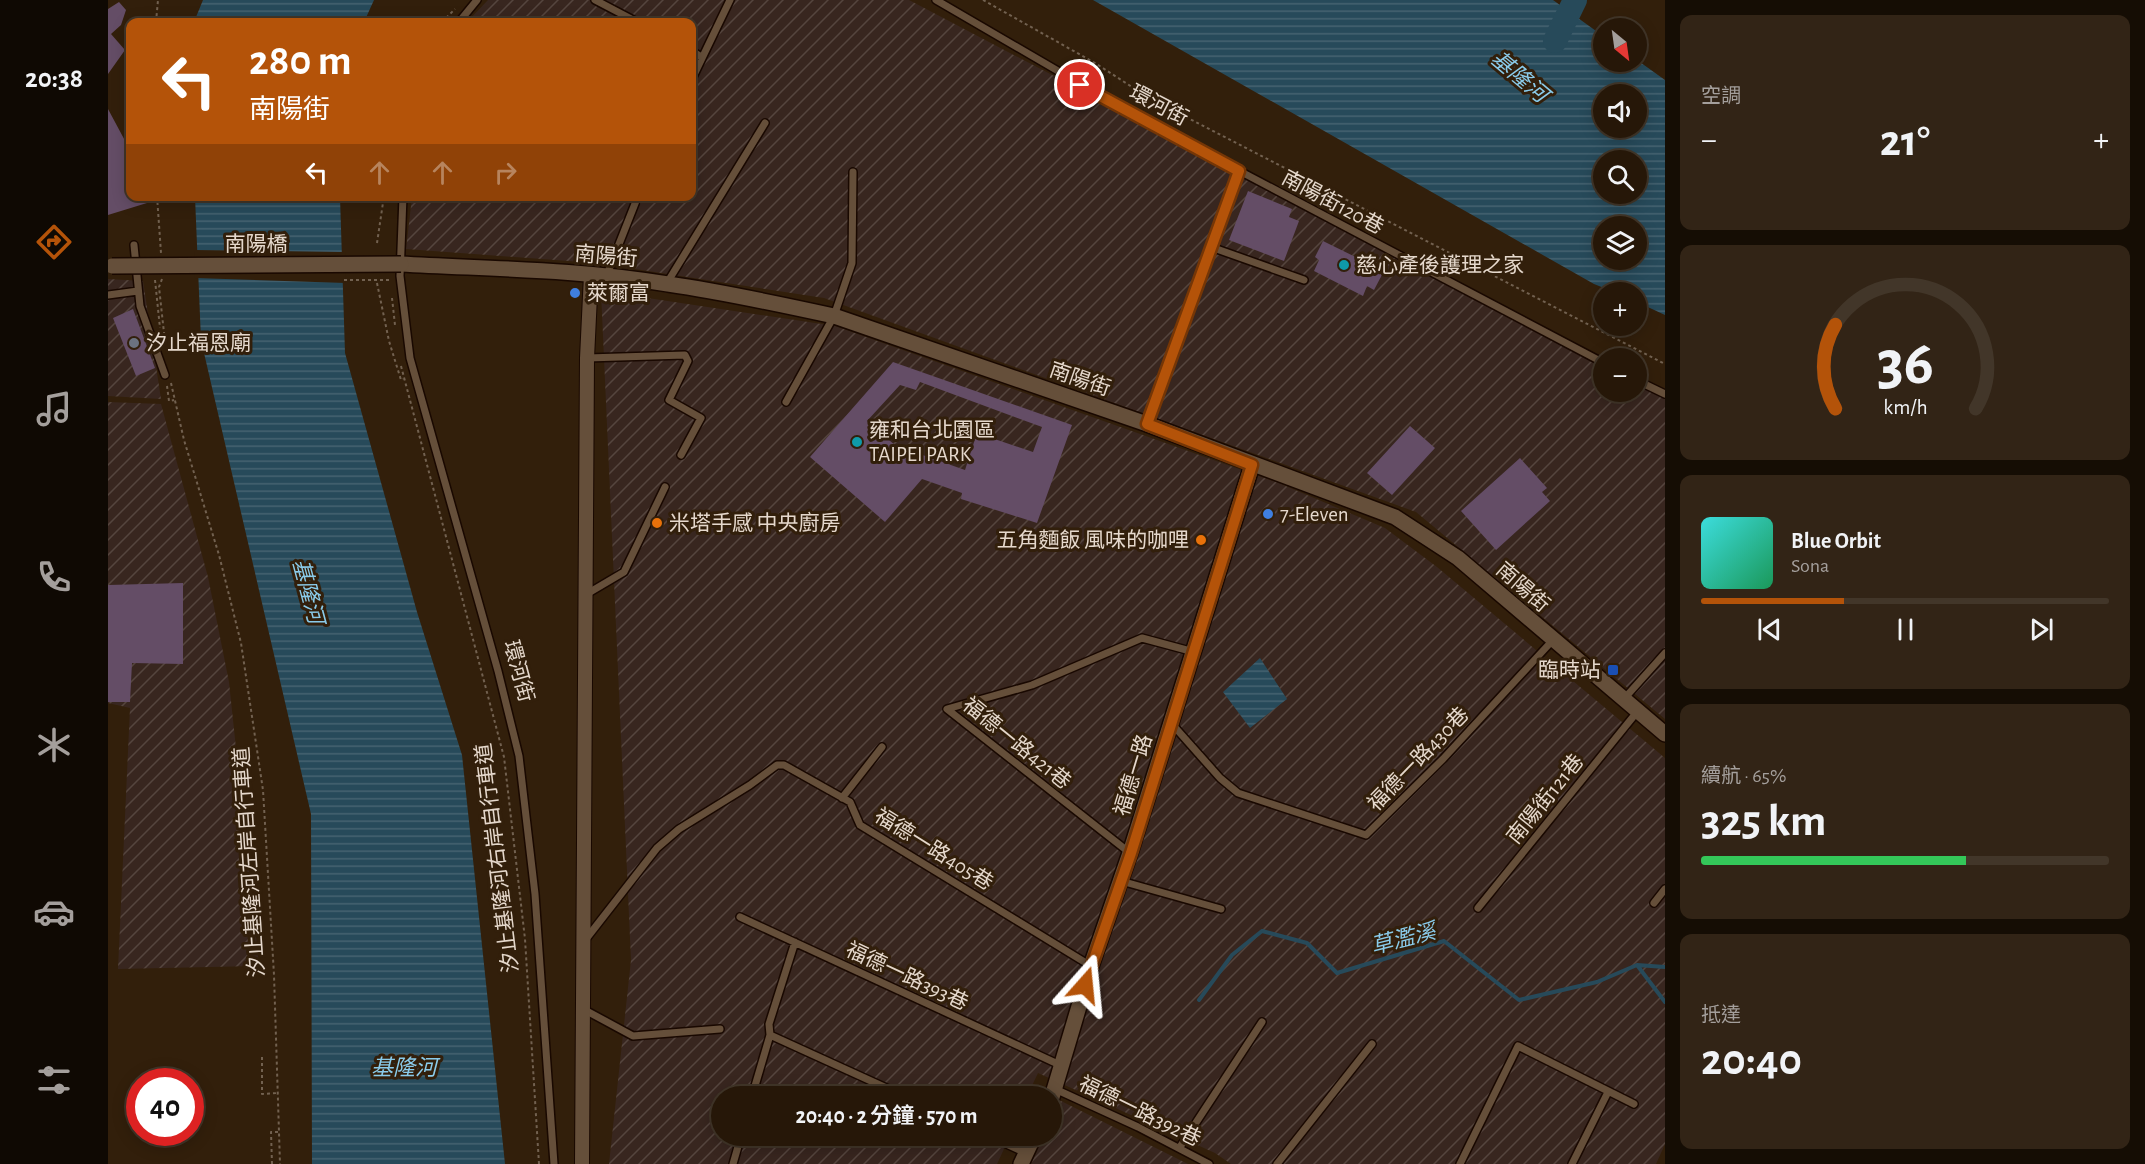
<!DOCTYPE html>
<html lang="zh-TW">
<head>
<meta charset="utf-8">
<style>
  :root { --surface:#261708; --page:#322416; --text:#f1f3f6; --muted:#a49f9c; --line:#423629; --accent:#b45309 }
  body { margin:0; font-family:"Alegreya Sans","Noto Sans TC",sans-serif; background:var(--page); color:var(--text); height:100vh; display:flex; flex-direction:column; font-size:22px; white-space:nowrap }
  * { box-sizing:border-box; margin:0 }
  p { font-size:20px; color:var(--muted) }
  .icon { flex:none; width:33px; height:33px; fill:none; stroke:currentColor; stroke-width:2; stroke-linecap:round; stroke-linejoin:round }
  .map { position:relative; flex:1; overflow:hidden }
  .details { display:flex; flex-direction:column; gap:15px; padding:15px; background:#150d04; width:480px }
  .details>* { flex:none }
  .hud { position:absolute; left:18px; top:18px; width:570px; height:183px; border-radius:12px; box-shadow:0 3px 15px #0003,0 0 0 2px var(--line); background:#b45309; color:#fff; overflow:hidden }
  .needle { width:39px; rotate:151deg }
  .buttons { position:absolute; left:1485px; top:18px; display:grid; gap:12px }
  .buttons a { display:grid; place-items:center; width:54px; height:54px; border-radius:50%; background:var(--surface); box-shadow:0 3px 15px #0003,0 0 0 2px var(--line); font-size:30px }
  .speed { position:absolute; left:18px; top:1068px; display:flex; gap:12px; font-size:30px; font-weight:700; text-align:center }
  .speed>* { display:grid; place-content:center; width:78px; height:78px; border-radius:50%; background:var(--surface); box-shadow:0 3px 15px #0003,0 0 0 2px var(--line); line-height:1 }
  .speed .limit { border:9px solid #d22; background:#fff; color:#111 }
  .pin { position:absolute; display:grid; place-items:center; width:51px; height:51px; color:#fff; margin:-26px; border:3px solid #fff; border-radius:50%; box-shadow:0 2px 6px #0007 }
  .me { position:absolute; width:66px; margin:-33px; rotate:18deg; stroke-linejoin:round; filter:drop-shadow(0 0 4px #0008) }
  .turn { display:flex; align-items:center; gap:21px; height:126px; padding:0 24px; font-size:27px }
  .turn .icon { width:78px; height:78px; stroke-width:2.5 }
  .turn b { display:block; font-size:42px; line-height:51px }
  .lanes { display:flex; align-items:center; height:57px; padding:0 24px; background:#0003; justify-content:center; gap:30px; direction:ltr }
  .lanes .off { opacity:.35 }
  .big { font-size:45px; font-weight:600; line-height:1.1 }
  .details .widget { flex:1; display:flex; flex-direction:column; justify-content:center; gap:9px; min-width:0; padding:0 21px; border-radius:12px; background:var(--page) }
  .details .dial { align-items:center; gap:0 }
  .dial svg { height:156px; overflow:visible; fill:none; stroke:var(--line); stroke-width:7; stroke-linecap:round; text-anchor:middle }
  .dial text { fill:var(--text); stroke:none }
  .song { display:flex; align-items:center; gap:18px }
  .cover { width:72px; height:72px; border-radius:9px; background:linear-gradient(135deg,hsl(180 70% 55%),hsl(150 70% 35%)) }
  .played { height:6px; border-radius:3px; background:linear-gradient(90deg,var(--accent) 35%,var(--line) 35%) }
  .keys { display:flex; justify-content:space-around; direction:ltr }
  .heat { display:flex; justify-content:space-between; align-items:center; font-size:33px; direction:ltr }
  .charge { height:9px; border-radius:4px; background:linear-gradient(90deg,#34c759 65%,var(--line) 0) }
  .trip { position:absolute; left:603px; top:1086px; width:351px; height:60px; border-radius:30px; background:var(--surface); box-shadow:0 3px 15px #0003,0 0 0 2px var(--line); font-weight:600; line-height:60px; text-align:center }
  main { display:flex; flex:1; min-height:0 }
  .menu { display:flex; flex-direction:column; width:108px; justify-content:space-around; align-items:center; background:#0f0903; color:var(--muted) }
  .menu .icon { width:42px; height:42px }
  .menu .current { color:var(--accent) }
  .menu b { font-size:27px; color:var(--text) }
  .map>svg:first-child { display:block }
  .industrial { fill:url(#industrial-furrows) }
  .water { fill:url(#water-rules); fill-rule:evenodd }
  .pier { fill:#321f0b }
  .lines { fill:none; stroke-linecap:round; stroke-linejoin:round }
  .stream { stroke:#274a5a; stroke-width:4 }
  .river { stroke:#274a5a; stroke-width:24 }
  .building { fill:#644d66; fill-rule:evenodd }
  .lane-casing { stroke:#190800; stroke-width:10 }
  .street-casing { stroke:#190800; stroke-width:16 }
  .secondary-casing { stroke:#190800; stroke-width:18 }
  .path { stroke:#726150; stroke-width:2; stroke-dasharray:3 3; stroke-linecap:butt }
  .lane { stroke:#654f3a; stroke-width:7 }
  .street { stroke:#654f3a; stroke-width:14 }
  .secondary { stroke:#654f3a; stroke-width:15 }
  .secondary-bridge-casing { stroke:#190800; stroke-width:18; stroke-linecap:butt }
  .path-bridge { stroke:#726150; stroke-width:2; stroke-dasharray:3 3; stroke-linecap:butt }
  .secondary-bridge { stroke:#654f3a; stroke-width:15 }
  .route-casing { stroke:#753606; stroke-width:15 }
  .route { stroke:#b45309; stroke-width:10 }
  .culture-dot { fill:#0f9aa8; stroke:#321f0b; stroke-width:2 }
  .shop-dot { fill:#3f7fe0; stroke:#321f0b; stroke-width:2 }
  .worship-dot { fill:#6b7280; stroke:#321f0b; stroke-width:2 }
  .food-dot { fill:#e8710a; stroke:#321f0b; stroke-width:2 }
  .transit-dot { fill:#1a4fb4; stroke:#321f0b; stroke-width:2 }
  .labels { text-anchor:middle; stroke-width:6; stroke-linejoin:round; paint-order:stroke }
  .street-label { font-size:21px; fill:#e5d8cc; stroke:#321f0b }
  .poi-label { font-size:21px; fill:#e5d8cc; stroke:#321f0b; text-anchor:start }
  .water-label { font-size:22px; font-style:italic; fill:#8acbea; stroke:#321f0b }
</style>
</head>
<body>
<main>
<nav class="menu">
<b>20:38</b>
<svg class="icon current" aria-label="directions" viewBox="0 0 24 24"><path d="M12 3l9 9-9 9-9-9zM9 14v-3h6M13 9l2 2-2 2"/></svg>
<svg class="icon" aria-label="music" viewBox="0 0 24 24"><path d="M9 18V5l10-2v13"/><circle cx="6" cy="18" r="3"/><circle cx="16" cy="16" r="3"/></svg>
<svg class="icon" aria-label="phone" viewBox="0 0 24 24"><path d="M5 4h4l2 5-3 2q2 4 5 5l2-3 5 2v4C11 20 4 13 5 4z"/></svg>
<svg class="icon" aria-label="climate" viewBox="0 0 24 24"><path d="M12 3v18M4 7l16 10M4 17L20 7"/></svg>
<svg class="icon" aria-label="car" viewBox="0 0 24 24"><path d="M5 17H2v-5l4-1 3-4h7l3 4 3 1v5h-3M9 17h6M6 11h13"/><circle cx="7" cy="17" r="2"/><circle cx="17" cy="17" r="2"/></svg>
<svg class="icon" aria-label="filters" viewBox="0 0 24 24"><path d="M4 7h16M4 17h16"/><circle cx="9" cy="7" r="2"/><circle cx="15" cy="17" r="2"/></svg>
</nav>
<div class="map">
<svg width="1557" height="1164" viewBox="0 0 1557 1164">
  <defs>
    <pattern id="industrial-furrows" width="10" height="10" patternUnits="userSpaceOnUse" patternTransform="scale(1.5)"><rect width="10" height="10" fill="#38261f"/><path d="M-1 1l2-2M0 10L10 0M9 11l2-2" fill="none" stroke="#55453e"/></pattern>
    <pattern id="water-rules" width="6" height="5" patternUnits="userSpaceOnUse" patternTransform="scale(1.5)"><rect width="6" height="5" fill="#274a5a"/><path d="M0 2.5h6" fill="none" stroke="#466370"/></pattern>
  </defs>
  <rect width="100%" height="100%" fill="#321f0b"/>
  <path class="industrial" d="M380 0H801L1495 364 1496 392H1528L1529 381 1557 396V719L1308 512 716 298 488 263 298 249 304 197 584 196V22H359Z
    M0 279 35 281 53 399 0 396Z
    M493 291 727 326 1173 484 1277 528 1329 567 1557 758V1144L1548 1164H1123L1107 1153 930 1073 919 1096H614V1136H902L889 1164H501L523 960Z
    M0 402 53 404 100 577 121 682 151 966 10 969 22 708 0 703Z
    M951 1100 1080 1164H923L936 1136H944V1118Z"/>
  <path class="water" d="M95 0H266L256 22H86Z
    M985 0H1445L1495 36 1496 62 1529 60 1557 80V315L1529 302 1528 292H1506L1486 284ZM1496 94H1528V128H1496ZM1496 160H1528V194H1496ZM1528 226V260H1496V226Z
    M87 197H232L237 353 309 612 354 755 397 1164H204L203 814 93 340Z
    M1152 658 1179 699 1142 728 1115 692Z"/>
  <path class="pier" d="M86 250 237 252 238 283 87 278Z"/>
  <g class="lines">
    <path class="stream" d="M1529 965 1557 1002
      M1091 1000 1124 955 1154 931 1199 943 1229 973 1336 941 1411 1000 1489 982 1529 965 1557 967"/>
    <path class="river" d="M1447 41 1467 0"/>
  </g>
  <path class="building" d="M11 2 18 10 13 25 3 34 17 50 0 74V9Z
    M0 109 22 150V196H51L52 199 0 215Z
    M1140 191 1184 209 1181 217 1191 221 1176 261 1121 240Z
    M1215 241 1276 271 1266 290 1259 286 1255 296 1206 271 1211 260 1207 257Z
    M25 309 47 368 28 376 5 318Z
    M785 362 964 425 929 523 853 499 854 493 814 479 777 522 702 457ZM812 382 934 427 925 452 869 433 857 470 809 453 803 459 759 421 792 385 808 390Z
    M1302 426 1327 448 1284 495 1259 473Z
    M1412 458 1439 488 1434 492 1442 501 1388 550 1353 511Z
    M75 583V664L24 663 22 702H0V585Z"/>
  <g class="lines">
    <defs>
      <path id="lane" d="M487 0 529 22
        M828 0 1029 117 1496 363
        M351 22 369 0
        M584 51 593 57
        M584 79 622 0
        M295 196 292 276 302 358 390 671 411 756 427 894 446 1164
        M26 245 32 306 57 375
        M1103 247 1196 280
        M498 277 530 196
        M559 283 657 123
        M0 295 30 291
        M479 358 577 355 580 361 561 400 593 418 573 455
        M1528 380 1557 394
        M678 402 726 316 744 263 745 172
        M1039 424 1131 171
        M477 595 516 572 557 487
        M1515 700 1557 653
        M1064 724 1112 778 1130 793 1258 835 1335 759 1444 641
        M734 798 774 747
        M1022 853 839 709 924 685 1034 638 1086 652
        M1013 881 1113 909
        M1546 903 1557 889
        M1370 908 1529 712
        M632 917 952 1065
        M478 939 549 848 571 829 642 785 669 765H676L742 802 752 825 983 966
        M687 942 661 1024 662 1035 796 1096
        M475 1009 525 1036 612 1029
        M947 1089 1030 1127 1101 1164
        M644 1096 662 1035
        M881 1136 918 1153
        M1072 1147 1154 1022
        M625 1164 633 1136
        M1169 1164 1264 1044
        M1352 1164 1410 1046 1526 1104
        M1464 1164 1500 1092"/>
      <path id="street" d="M474 1164 479 358 483 275"/>
      <path id="secondary" d="M293 264C382 269 472 269 560 284 616 292 671 304 726 316L1039 424 1287 517 1350 558 1557 734
        M944 1097 983 966 1022 853 1144 465
        M913 1164 926 1136"/>
    </defs>
    <use href="#lane" class="lane-casing"/>
    <use href="#street" class="street-casing"/>
    <use href="#secondary" class="secondary-casing"/>
    <path class="path" d="M875 0 987 63 1041 98 1557 364
      M48 22 50 0
      M334 22 347 9
      M49 196 53 253
      M269 243 276 196
      M54 279 51 287 57 342
      M47 280 52 328
      M269 283 281 341 293 380 295 379
      M284 298 287 325
      M293 366 396 757 417 939 431 1164
      M63 383 76 440 111 555 133 643 155 790 166 975 172 1164
      M59 386 61 401 66 400
      M154 1057V1094L170 1093
      M164 1164 163 1132H171"/>
    <use href="#lane" class="lane"/>
    <use href="#street" class="street"/>
    <use href="#secondary" class="secondary"/>
    <defs>
      <path id="secondary-bridge" d="M4 266 293 264"/>
    </defs>
    <use href="#secondary-bridge" class="secondary-bridge-casing"/>
    <path class="path-bridge" d="M236 280H284"/>
    <use href="#secondary-bridge" class="secondary-bridge"/>
  </g>
  <g class="lines">
    <defs>
      <path id="route" d="M972 85 1131 171 1039 424 1144 465 1023 853 977 985"/>
    </defs>
    <use href="#route" class="route-casing"/>
    <use href="#route" class="route"/>
  </g>
  <g class="culture-dot">
    <circle cx="1236" cy="265" r="6"/>
    <circle cx="749" cy="442" r="6"/>
  </g>
  <g class="shop-dot">
    <circle cx="467" cy="293" r="6"/>
    <circle cx="1160" cy="514" r="6"/>
  </g>
  <circle class="worship-dot" cx="26" cy="343" r="6"/>
  <g class="food-dot">
    <circle cx="549" cy="523" r="6"/>
    <circle cx="1093" cy="540" r="6"/>
  </g>
  <rect class="transit-dot" x="1499" y="664" width="12" height="12" rx="3"/>
  <g class="labels">
    <g class="street-label">
      <text transform="translate(1051 105) rotate(28)" y="7">環河街</text>
      <text transform="translate(1225 202) rotate(28)" y="7">南陽街120巷</text>
      <text x="148" y="251">南陽橋</text>
      <text transform="translate(498 256) rotate(5)" y="7">南陽街</text>
      <text transform="translate(972 379) rotate(19)" y="7">南陽街</text>
      <text transform="translate(1415 587) rotate(41)" y="7">南陽街</text>
      <text transform="translate(411 671) rotate(75)" y="7">環河街</text>
      <text transform="translate(909 743) rotate(39)" y="7">福德一路421巷</text>
      <text transform="translate(1310 759) rotate(-46)" y="7">福德一路430巷</text>
      <text transform="translate(1025 775) rotate(-73)" y="7">福德一路</text>
      <text transform="translate(1437 799) rotate(-51)" y="7">南陽街121巷</text>
      <text transform="translate(826 849) rotate(32)" y="7">福德一路405巷</text>
      <text transform="translate(389 858) rotate(-97)" y="7">汐止基隆河右岸自行車道</text>
      <text transform="translate(141 862) rotate(-94)" y="7">汐止基隆河左岸自行車道</text>
      <text transform="translate(799 976) rotate(25)" y="7">福德一路393巷</text>
      <text transform="translate(1032 1111) rotate(26)" y="7">福德一路392巷</text>
    </g>
    <g class="poi-label">
      <text x="1248" y="272">慈心產後護理之家</text>
      <text x="479" y="300">萊爾富</text>
      <text x="38" y="350">汐止福恩廟</text>
      <text x="761" y="437">雍和台北園區<tspan x="761" dy="24">TAIPEI PARK</tspan></text>
      <text x="1172" y="521">7-Eleven</text>
      <text x="561" y="530">米塔手感 中央廚房</text>
      <text x="1081" y="547" text-anchor="end">五角麵飯 風味的咖哩</text>
      <text x="1493" y="677" text-anchor="end">臨時站</text>
    </g>
    <g class="water-label">
      <text transform="translate(1412 76) rotate(40)" y="8">基隆河</text>
      <text transform="translate(201 591) rotate(75)" y="8">基隆河</text>
      <text transform="translate(1295 938) rotate(-14)" y="8">草濫溪</text>
      <text x="296" y="1075">基隆河</text>
    </g>
  </g>
</svg>
<div class="buttons">
<a><svg class="needle" viewBox="-14 -14 28 28"><path d="M0-13l5 13h-10z" fill="#e53935"/><path d="M0 13l5-13h-10z" fill="#a49f9c"/></svg></a>
<a><svg class="icon" aria-label="sound" viewBox="0 0 24 24"><path d="M4 9h4l5-4v14l-5-4H4zM17 9q2 3 0 6"/></svg></a>
<a><svg class="icon" aria-label="search" viewBox="0 0 24 24"><circle cx="10" cy="10" r="6"/><path d="M15 15l6 6"/></svg></a>
<a><svg class="icon" aria-label="layers" viewBox="0 0 24 24"><path d="M12 4l9 5-9 5-9-5zM3 14l9 5 9-5"/></svg></a>
<a>+</a>
<a>−</a>
</div>
<div class="speed"><div class="limit">40</div></div>
<div class="pin" style="left:972px;top:85px;background:#d93025"><svg class="icon" aria-label="arrive" viewBox="0 0 24 24"><path d="M6 21V4h12l-3 4 3 4H6"/></svg></div>
<svg class="me" style="left:977px;top:985px" viewBox="-20 -20 40 40"><path d="M0-17L14 15 0 8-14 15z" fill="#b45309" stroke="#fff" stroke-width="4"/></svg>
<div class="trip">20:40 · 2 分鐘 · 570 m</div>
<div class="hud">
<div class="turn"><svg class="icon" aria-label="left" viewBox="0 0 24 24"><path d="M17 20v-9H6M10 6l-5 5 5 5"/></svg><div><b>280 m</b>南陽街</div></div>
<div class="lanes"><svg class="icon" aria-label="left" viewBox="0 0 24 24"><path d="M17 20v-9H6M10 6l-5 5 5 5"/></svg><svg class="icon off" aria-label="ahead" viewBox="0 0 24 24"><path d="M12 20V5M6 11l6-6 6 6"/></svg><svg class="icon off" aria-label="ahead" viewBox="0 0 24 24"><path d="M12 20V5M6 11l6-6 6 6"/></svg><svg class="icon off" aria-label="right" viewBox="0 0 24 24"><path d="M7 20v-9h11M14 6l5 5-5 5"/></svg></div>
</div>
</div>
<section class="details">
<div class="widget"><p>空調</p>
<div class="heat"><a>−</a><b class="big">21°</b><a>+</a></div>
</div>
<div class="widget dial"><svg viewBox="0 0 100 80">
<path d="M14 69A42 42 0 1 1 86 69"/>
<path d="M14 69A42 42 0 0 1 14 26" stroke="#b45309"/>
<text x="50" y="56" font-size="32" font-weight="700">36</text>
<text x="50" y="72" font-size="11">km/h</text>
</svg></div>
<div class="widget">
<div class="song"><i class="cover"></i><div><b>Blue Orbit</b><p>Sona</p></div></div>
<div class="played"></div>
<div class="keys"><svg class="icon" aria-label="previous" viewBox="0 0 24 24"><path d="M18 5L8 12l10 7zM5 5v14"/></svg><svg class="icon" aria-label="pause" viewBox="0 0 24 24"><path d="M8 5v14M16 5v14"/></svg><svg class="icon" aria-label="next" viewBox="0 0 24 24"><path d="M6 5l10 7-10 7zM19 5v14"/></svg></div>
</div>
<div class="widget"><p>續航 · 65%</p><b class="big">325 km</b><div class="charge"></div></div>
<div class="widget"><p>抵達</p><b class="big">20:40</b></div>
</section>
</main>
</body>
</html>
